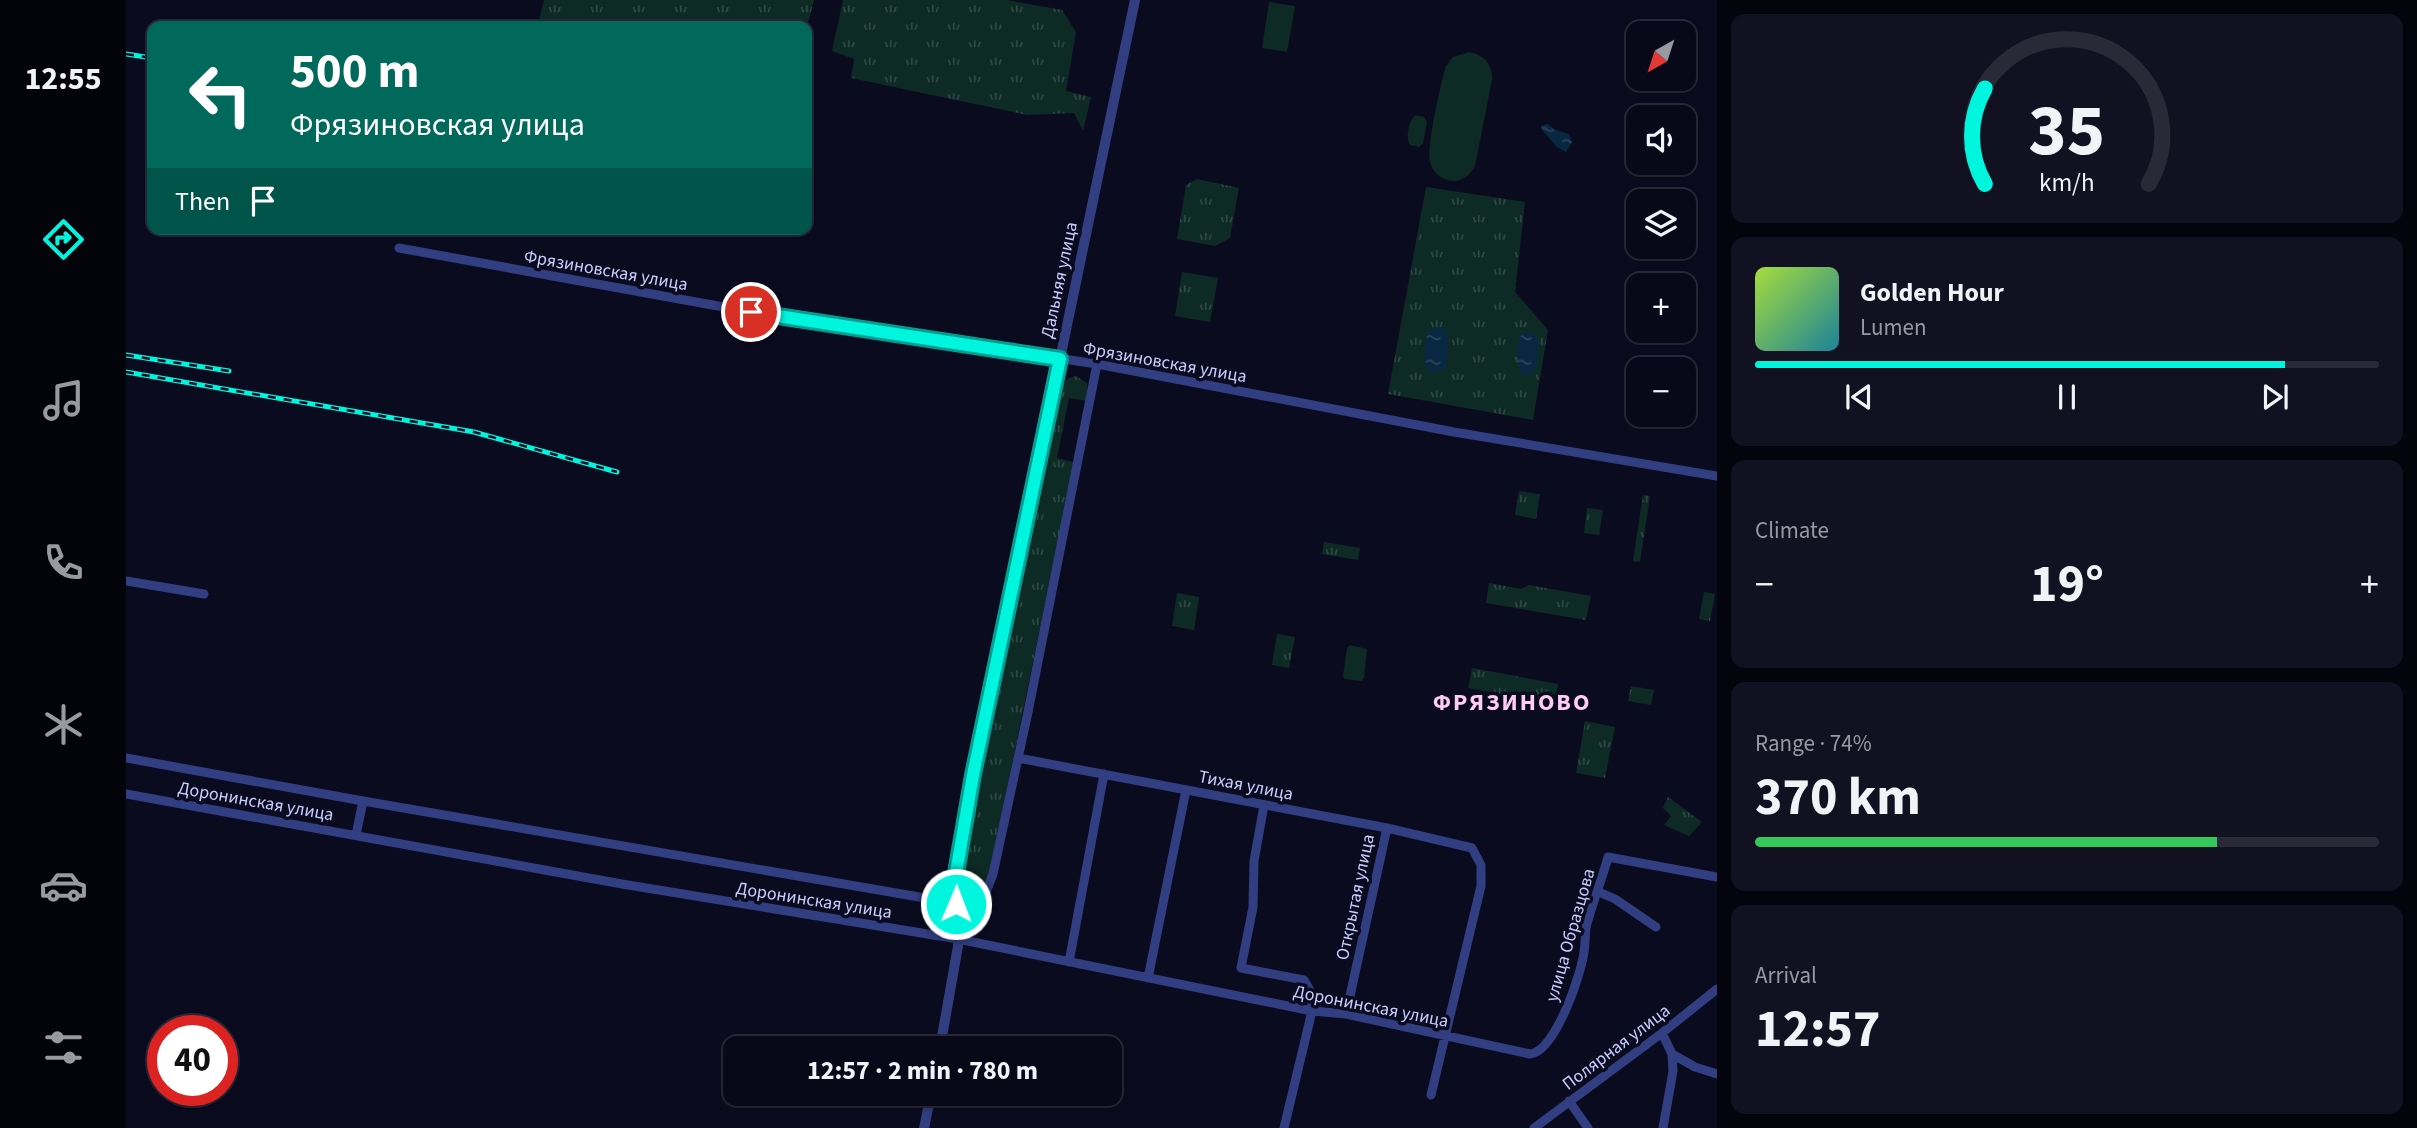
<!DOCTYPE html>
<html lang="en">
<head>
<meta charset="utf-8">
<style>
  :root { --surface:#080818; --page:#111121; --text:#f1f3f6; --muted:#989aa2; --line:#292937; --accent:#00f5df }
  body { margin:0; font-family:"Source Sans 3",sans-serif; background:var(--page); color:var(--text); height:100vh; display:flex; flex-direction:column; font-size:26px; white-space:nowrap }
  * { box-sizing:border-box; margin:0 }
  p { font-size:23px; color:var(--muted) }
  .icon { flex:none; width:38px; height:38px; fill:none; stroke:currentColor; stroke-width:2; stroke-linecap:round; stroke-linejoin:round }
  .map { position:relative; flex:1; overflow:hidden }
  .drawer { display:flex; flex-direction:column; gap:14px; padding:14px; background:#04040d; width:700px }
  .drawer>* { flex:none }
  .banner { position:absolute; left:21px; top:21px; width:665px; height:214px; border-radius:14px; box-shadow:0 4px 10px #0003,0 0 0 2px var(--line); background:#00695c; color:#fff; overflow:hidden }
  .needle { width:46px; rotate:219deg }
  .tools { position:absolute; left:1500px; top:21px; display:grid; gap:14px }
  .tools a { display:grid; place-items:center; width:70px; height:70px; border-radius:14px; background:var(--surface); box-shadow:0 4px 10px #0003,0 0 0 2px var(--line); font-size:35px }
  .speed { position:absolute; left:21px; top:1015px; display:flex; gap:14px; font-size:35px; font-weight:700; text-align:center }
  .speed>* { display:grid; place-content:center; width:91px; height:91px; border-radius:50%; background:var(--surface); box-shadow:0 4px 10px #0003,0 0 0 2px var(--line); line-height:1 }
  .speed .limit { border:10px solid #d22; background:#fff; color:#111 }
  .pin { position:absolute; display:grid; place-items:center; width:60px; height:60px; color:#fff; margin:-30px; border:4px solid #fff; border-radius:50%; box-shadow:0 2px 7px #0007 }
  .me { position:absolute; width:77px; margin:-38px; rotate:1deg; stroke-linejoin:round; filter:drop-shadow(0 0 5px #0008) }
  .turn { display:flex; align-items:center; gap:24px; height:147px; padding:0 28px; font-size:32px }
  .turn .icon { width:91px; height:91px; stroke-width:2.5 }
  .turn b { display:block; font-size:49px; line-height:60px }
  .then { display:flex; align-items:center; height:66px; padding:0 28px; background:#0003; gap:14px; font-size:26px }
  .big { font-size:52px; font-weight:700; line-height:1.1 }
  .drawer .tile { flex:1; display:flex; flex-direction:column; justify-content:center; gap:10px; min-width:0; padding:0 24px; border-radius:14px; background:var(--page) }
  .drawer .dial { align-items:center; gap:0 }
  .dial svg { height:182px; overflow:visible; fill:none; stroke:var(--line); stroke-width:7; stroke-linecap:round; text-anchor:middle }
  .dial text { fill:var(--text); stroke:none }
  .song { display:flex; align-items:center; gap:21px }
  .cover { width:84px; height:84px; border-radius:10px; background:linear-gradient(135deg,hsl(80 70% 55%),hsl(190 70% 35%)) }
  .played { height:7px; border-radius:4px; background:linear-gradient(90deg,var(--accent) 85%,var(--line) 85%) }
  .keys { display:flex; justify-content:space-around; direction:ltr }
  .heat { display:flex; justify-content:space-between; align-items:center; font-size:38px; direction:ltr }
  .charge { height:10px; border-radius:5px; background:linear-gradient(90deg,#34c759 74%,var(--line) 0) }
  .trip { position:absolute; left:597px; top:1036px; width:399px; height:70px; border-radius:14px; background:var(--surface); box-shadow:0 4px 10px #0003,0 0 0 2px var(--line); font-weight:700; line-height:70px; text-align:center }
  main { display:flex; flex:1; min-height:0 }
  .tab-bar { display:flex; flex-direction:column; width:126px; justify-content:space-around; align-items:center; background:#03030a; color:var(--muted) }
  .tab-bar .icon { width:49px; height:49px }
  .tab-bar .on { color:var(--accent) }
  .tab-bar b { font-size:32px; color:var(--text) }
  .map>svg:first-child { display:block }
  .grass { fill:url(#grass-tufts) }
  .garden { fill:#0e2a24 }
  .water { fill:url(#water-ripples) }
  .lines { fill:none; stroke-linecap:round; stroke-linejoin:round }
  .minor { stroke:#323e82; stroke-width:9 }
  .tertiary { stroke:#323e82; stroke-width:10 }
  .rail-casing { stroke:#00f5df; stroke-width:5 }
  .rail { stroke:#0b0b20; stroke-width:2.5; stroke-dasharray:8; stroke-linecap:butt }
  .route-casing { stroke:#009f91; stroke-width:18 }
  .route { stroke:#00f5df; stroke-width:12 }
  .labels { text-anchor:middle; stroke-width:7; stroke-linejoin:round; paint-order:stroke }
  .street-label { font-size:18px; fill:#caceff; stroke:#0b0b20 }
  .district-label { font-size:24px; font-weight:bold; letter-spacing:2px; fill:#ffccf6; stroke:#0b0b20 }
</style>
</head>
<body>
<main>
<nav class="tab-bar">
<b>12:55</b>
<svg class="icon on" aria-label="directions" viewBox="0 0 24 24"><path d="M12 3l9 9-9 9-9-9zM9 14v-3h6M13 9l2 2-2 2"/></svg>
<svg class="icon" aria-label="music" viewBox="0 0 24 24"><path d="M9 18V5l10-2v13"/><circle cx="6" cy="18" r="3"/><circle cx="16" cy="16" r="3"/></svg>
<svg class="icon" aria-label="phone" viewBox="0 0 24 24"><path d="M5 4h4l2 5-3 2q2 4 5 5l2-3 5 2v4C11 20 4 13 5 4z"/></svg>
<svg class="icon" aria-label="climate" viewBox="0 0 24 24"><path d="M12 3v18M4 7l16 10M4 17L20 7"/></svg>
<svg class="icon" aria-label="car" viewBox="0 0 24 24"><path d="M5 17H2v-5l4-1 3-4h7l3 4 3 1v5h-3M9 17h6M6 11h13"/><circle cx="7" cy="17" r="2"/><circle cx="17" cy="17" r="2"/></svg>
<svg class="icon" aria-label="filters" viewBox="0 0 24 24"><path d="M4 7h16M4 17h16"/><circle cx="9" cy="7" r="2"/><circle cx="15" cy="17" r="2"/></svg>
</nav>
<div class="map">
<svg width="1591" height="1128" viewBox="0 0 1591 1128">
  <defs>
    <pattern id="grass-tufts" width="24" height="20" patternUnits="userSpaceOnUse" patternTransform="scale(1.75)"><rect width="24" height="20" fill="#0e2a24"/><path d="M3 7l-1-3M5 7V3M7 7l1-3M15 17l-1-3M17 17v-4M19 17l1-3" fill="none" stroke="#304845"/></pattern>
    <pattern id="water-ripples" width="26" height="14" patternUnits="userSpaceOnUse" patternTransform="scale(1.75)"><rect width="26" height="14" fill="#082842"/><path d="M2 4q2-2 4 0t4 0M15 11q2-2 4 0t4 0" fill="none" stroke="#2b465e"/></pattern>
  </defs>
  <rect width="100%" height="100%" fill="#0b0b20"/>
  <path class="grass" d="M418 0H688L681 27 449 26 413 20Z
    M717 0H881L936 10 950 32 940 91 965 97 957 131 948 113 901 115 725 78 728 59 706 51Z
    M1071 179 1113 188 1104 238 1089 246 1051 239 1060 185Z
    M1300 187 1399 202 1389 292 1422 330 1407 420 1262 394Z
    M1056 272 1092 278 1084 322 1049 316Z
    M950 376 961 383V401L943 398 931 458 948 462 862 881 857 889 848 892 838 885 836 876 936 387 941 379Z
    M1393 491 1414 494 1410 519 1389 515Z
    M1517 495 1524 496 1514 562 1507 561Z
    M1461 508 1477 510 1473 535 1458 533Z
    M1198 542 1234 548 1232 560 1196 554Z
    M1363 583 1395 589 1403 585 1465 596 1460 620 1360 603Z
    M1578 592 1589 594 1584 621 1573 619Z
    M1051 593 1073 597 1068 630 1046 626Z
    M1151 634 1169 637 1163 668 1146 665Z
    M1346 668 1432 684 1428 704 1342 688Z
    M1505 686 1528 690 1525 705 1502 701Z
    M1459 721 1489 727 1479 778 1450 773Z
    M1542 797 1576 822 1563 836 1538 825 1545 816 1537 808Z"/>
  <path class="garden" d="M1143 2 1169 6 1161 52 1136 48Z
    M1343 52C1359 55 1367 65 1366 80L1349 166C1344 175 1338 180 1328 181 1317 181 1307 173 1304 162 1300 148 1315 82 1320 66L1327 57Z
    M1289 115 1298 117 1301 122 1297 143 1293 147 1284 145C1279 137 1283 122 1289 115Z
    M1224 645 1241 649 1238 678 1235 681 1219 679 1217 676 1221 648Z"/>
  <path class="water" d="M1421 124 1430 130 1443 134 1446 142 1440 152 1431 147 1416 130 1415 126Z
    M1309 327 1319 328C1325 342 1322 355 1319 369L1304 373 1298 361 1301 334Z
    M1399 331 1407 333 1413 341 1410 367 1404 375 1396 374C1390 362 1388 341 1399 331Z"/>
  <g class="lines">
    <path class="minor" d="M273 248 625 312 971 364 1328 432 1591 476
      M0 581 78 594
      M0 758 237 801 851 907
      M892 758 1261 828 1346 848 1355 865V886L1305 1095
      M0 794 496 884 832 939 1186 1011 1220 1014 1404 1054C1429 1052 1455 975 1458 952 1460 941 1458 931 1462 920 1468 899 1476 879 1482 857L1591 877
      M1138 805 1128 861 1127 907 1115 968 1178 980 1186 994V1011L1158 1128
      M230 835 237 801
      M1473 892 1489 899 1530 927
      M832 939 860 892 867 874 902 712 971 364
      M943 962 978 774
      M1022 978 1060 790
      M1220 1014 1261 828
      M1536 1033 1546 1054 1547 1071 1537 1128
      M1546 1054 1569 1067 1591 1074
      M1443 1101 1462 1128
      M1408 1128 1536 1033 1591 989"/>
    <path class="tertiary" d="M814 1048 832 946 830 873 847 775 1009 0
      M798 1128 805 1094"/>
    <defs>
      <path id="rail" d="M0 54 26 58
        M0 355 103 371
        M0 372 348 432 491 472"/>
    </defs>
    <use href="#rail" class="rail-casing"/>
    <use href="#rail" class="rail"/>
  </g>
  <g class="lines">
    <defs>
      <path id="route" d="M625 312 934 359 847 775 830 873V904"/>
    </defs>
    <use href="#route" class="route-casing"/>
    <use href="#route" class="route"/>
  </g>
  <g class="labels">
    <g class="street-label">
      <text transform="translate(480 270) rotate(10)" y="6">Фрязиновская улица</text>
      <text transform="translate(933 280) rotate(-78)" y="6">Дальняя улица</text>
      <text transform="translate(1039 362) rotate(10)" y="6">Фрязиновская улица</text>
      <text transform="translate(1120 785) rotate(11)" y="6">Тихая улица</text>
      <text transform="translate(130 801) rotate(10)" y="6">Доронинская улица</text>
      <text transform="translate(1229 897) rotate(-78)" y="6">Открытая улица</text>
      <text transform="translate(688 900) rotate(9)" y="6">Доронинская улица</text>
      <text transform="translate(1444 935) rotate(-74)" y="6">улица Образцова</text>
      <text transform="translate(1245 1006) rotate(11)" y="6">Доронинская улица</text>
      <text transform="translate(1490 1047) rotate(-37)" y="6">Полярная улица</text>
    </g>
    <g class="district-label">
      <text x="1386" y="710">ФРЯЗИНОВО</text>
    </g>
  </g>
</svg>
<div class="tools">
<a><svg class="needle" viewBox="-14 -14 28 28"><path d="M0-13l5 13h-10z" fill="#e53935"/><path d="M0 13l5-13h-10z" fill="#989aa2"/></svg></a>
<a><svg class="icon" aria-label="sound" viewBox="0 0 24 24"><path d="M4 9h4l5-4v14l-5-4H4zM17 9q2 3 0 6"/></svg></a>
<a><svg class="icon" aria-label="layers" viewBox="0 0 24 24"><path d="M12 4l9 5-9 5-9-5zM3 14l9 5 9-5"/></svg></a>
<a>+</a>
<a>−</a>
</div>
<div class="speed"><div class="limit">40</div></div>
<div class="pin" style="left:625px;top:312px;background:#d93025"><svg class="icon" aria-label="arrive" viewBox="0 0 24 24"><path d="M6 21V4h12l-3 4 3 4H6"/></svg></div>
<svg class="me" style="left:830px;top:904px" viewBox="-20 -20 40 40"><circle r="17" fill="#00f5df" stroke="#fff" stroke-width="3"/><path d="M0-11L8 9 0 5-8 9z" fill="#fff"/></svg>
<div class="trip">12:57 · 2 min · 780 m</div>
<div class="banner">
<div class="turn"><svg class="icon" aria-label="left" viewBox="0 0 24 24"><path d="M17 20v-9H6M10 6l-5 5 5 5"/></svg><div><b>500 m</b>Фрязиновская улица</div></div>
<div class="then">Then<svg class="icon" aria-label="arrive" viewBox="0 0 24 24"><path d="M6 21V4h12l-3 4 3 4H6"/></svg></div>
</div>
</div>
<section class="drawer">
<div class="tile dial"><svg viewBox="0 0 100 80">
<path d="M14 69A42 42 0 1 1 86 69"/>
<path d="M14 69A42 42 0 0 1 14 27" stroke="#00f5df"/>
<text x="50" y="56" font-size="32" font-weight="700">35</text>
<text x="50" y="72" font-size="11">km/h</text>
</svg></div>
<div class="tile">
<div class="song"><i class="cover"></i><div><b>Golden Hour</b><p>Lumen</p></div></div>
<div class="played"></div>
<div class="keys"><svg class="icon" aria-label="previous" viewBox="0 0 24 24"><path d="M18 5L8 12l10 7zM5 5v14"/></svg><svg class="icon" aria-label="pause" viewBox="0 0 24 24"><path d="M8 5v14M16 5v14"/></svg><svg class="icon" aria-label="next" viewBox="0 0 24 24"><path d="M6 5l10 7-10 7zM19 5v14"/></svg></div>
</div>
<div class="tile"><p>Climate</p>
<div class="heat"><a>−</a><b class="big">19°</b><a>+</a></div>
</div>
<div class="tile"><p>Range · 74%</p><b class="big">370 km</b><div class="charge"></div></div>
<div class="tile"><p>Arrival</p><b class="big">12:57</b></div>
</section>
</main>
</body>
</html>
